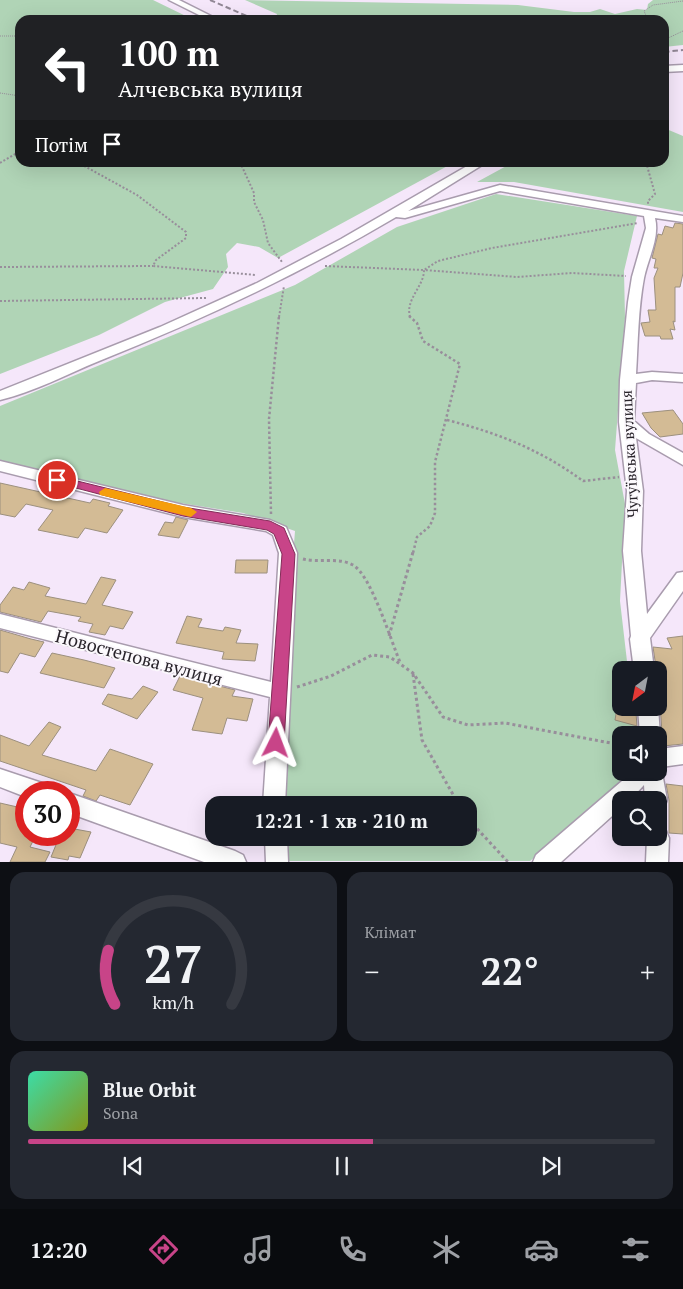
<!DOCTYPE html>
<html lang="uk">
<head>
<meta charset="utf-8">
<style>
  :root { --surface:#171b24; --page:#242831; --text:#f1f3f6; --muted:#9ea1a6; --line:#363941; --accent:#c84488 }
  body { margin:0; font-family:"PT Serif",serif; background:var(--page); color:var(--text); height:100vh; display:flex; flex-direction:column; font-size:19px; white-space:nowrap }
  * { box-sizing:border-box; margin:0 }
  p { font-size:16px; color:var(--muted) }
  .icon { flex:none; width:28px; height:28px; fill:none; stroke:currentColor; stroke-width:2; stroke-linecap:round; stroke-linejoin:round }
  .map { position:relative; height:862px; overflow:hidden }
  .details { display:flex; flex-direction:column; gap:10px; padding:10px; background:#0d0f14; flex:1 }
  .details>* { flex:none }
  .hud { position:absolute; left:15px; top:15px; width:654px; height:152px; border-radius:15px; box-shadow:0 5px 20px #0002; background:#202124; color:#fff; overflow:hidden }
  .needle { width:32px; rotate:212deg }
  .tools { position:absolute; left:612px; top:661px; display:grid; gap:10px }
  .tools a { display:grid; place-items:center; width:55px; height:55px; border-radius:10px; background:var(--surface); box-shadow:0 5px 20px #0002; font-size:25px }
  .speed { position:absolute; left:15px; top:781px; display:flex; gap:10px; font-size:25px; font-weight:700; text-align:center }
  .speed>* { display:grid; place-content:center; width:65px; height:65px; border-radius:50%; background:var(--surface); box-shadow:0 5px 20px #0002; line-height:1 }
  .speed .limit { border:8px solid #d22; background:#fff; color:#111 }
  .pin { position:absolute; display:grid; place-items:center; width:42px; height:42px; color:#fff; margin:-21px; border:2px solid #fff; border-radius:50%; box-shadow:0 1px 5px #0007 }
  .me { position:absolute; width:55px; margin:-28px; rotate:3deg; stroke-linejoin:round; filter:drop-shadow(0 0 4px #0008) }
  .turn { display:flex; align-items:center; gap:18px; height:105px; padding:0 20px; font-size:22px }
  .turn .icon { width:65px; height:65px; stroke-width:2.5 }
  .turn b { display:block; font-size:35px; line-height:42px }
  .then { display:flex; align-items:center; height:48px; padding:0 20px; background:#0003; gap:10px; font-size:19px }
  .big { font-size:38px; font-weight:800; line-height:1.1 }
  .details .card { flex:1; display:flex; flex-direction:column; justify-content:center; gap:8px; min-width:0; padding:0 18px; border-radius:15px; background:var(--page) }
  .details .dial { align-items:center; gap:0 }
  .dial svg { height:130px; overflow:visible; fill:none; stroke:var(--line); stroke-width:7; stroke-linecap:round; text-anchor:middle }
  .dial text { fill:var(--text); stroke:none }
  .song { display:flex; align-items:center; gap:15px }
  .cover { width:60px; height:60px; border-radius:8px; background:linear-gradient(135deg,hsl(160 70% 55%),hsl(70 70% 35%)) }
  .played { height:5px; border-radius:2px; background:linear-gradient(90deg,var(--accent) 55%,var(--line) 55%) }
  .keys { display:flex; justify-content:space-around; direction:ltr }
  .heat { display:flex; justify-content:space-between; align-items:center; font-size:28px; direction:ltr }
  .details .tiles { flex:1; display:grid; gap:10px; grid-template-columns:1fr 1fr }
  .card:last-child { grid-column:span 2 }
  .trip { position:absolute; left:205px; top:796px; width:272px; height:50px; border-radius:15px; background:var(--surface); box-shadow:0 5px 20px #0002; font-weight:800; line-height:50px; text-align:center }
  .tab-bar { display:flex; height:80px; justify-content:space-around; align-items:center; background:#090b0e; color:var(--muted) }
  .tab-bar .icon { width:35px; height:35px }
  .tab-bar .active { color:var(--accent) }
  .tab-bar b { font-size:22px; color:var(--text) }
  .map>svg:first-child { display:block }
  .green { fill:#b0d4b6 }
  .building { fill:#d3bb95; stroke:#9c907e }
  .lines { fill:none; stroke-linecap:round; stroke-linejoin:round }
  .minor-casing { stroke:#a99cae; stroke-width:3 }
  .path-far3 { stroke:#988e9b; stroke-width:1; stroke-dasharray:1 1; stroke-linecap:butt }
  .path-far2 { stroke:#988e9b; stroke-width:2; stroke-dasharray:2 2; stroke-linecap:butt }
  .path-far1 { stroke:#988e9b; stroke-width:2.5; stroke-dasharray:2.5 2.5; stroke-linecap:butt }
  .path { stroke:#988e9b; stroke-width:3; stroke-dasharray:3 3; stroke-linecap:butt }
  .minor { fill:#fff; fill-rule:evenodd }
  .rail { stroke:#918795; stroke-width:2; stroke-dasharray:5.5 3; stroke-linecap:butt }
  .route { fill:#c84488; stroke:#822c58 }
  .slow { fill:#f59e0b }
  .labels { text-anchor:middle; stroke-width:4; stroke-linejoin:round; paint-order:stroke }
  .street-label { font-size:15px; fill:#29242b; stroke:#fbf8fc }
  .near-street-label { font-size:18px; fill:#29242b; stroke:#fbf8fc }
</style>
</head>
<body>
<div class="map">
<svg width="683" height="862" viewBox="0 0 683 862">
  <rect width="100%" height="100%" fill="#f5e7fa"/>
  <path class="green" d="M0 0H153L194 20H20V162L453 163 278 258 259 247 237 243 226 254 228 267 213 289 165 302 99 335 0 374Z
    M245 0 518 5 574 12H590L600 9 615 14 637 9 647 10 648 4 653 0H683V45L664 47V20H275L277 14Z
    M664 128 683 136V212L514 182H477L512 163 664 162Z
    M496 194 637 216 624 271 625 318 615 450 625 504 620 601 628 670H621V708H632L635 735H621V772L634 773 625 785 530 861H284L281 838H469V805H277L283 684 295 531 243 513 161 500 0 461V406L295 285 397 227Z"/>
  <path class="building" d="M675 223 683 224V273L680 287H675V322L673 321 675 330 670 329 673 339H661L660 336H645L641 323 650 322 648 310H656L654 278 658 268H654L656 259 652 258 658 234 662 235 665 226 673 228Z
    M673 410 683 424V434L660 437 651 428 642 413Z
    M0 483 90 503 93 499 110 503 108 506 123 510 107 533 85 528 78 538 38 530 53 510 26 504 15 517 0 514Z
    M176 517 188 520 179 538 158 535 165 522 173 523Z
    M236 560H268L267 573H235Z
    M101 577 116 580 102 605 133 612 123 629 110 626 105 635 89 632 93 624 78 621 81 617 48 611 41 622 0 612V605L13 587 24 590 29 582 50 588 45 596 86 604Z
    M187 616 202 619 198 627 223 631 225 627 241 630 236 643 258 644 255 661 222 659 224 652 176 643Z
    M0 630 31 639 44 642 35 657 20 653 8 673 0 671Z
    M683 636V744L663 746 659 691H665L661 668 656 667 653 647 672 649 667 638Z
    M52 653 84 660 115 668 104 688 40 673Z
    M180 676 235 690 232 696 253 699 247 721 227 718 222 734 192 730 203 698 173 690Z
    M143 686 158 692 137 719 102 704 108 694 132 699Z
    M617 708 636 713 637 726 615 720Z
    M49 722 61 727 42 755 96 771 110 749 153 764 130 805 100 795 96 801 83 796 86 790 0 761V735L29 746Z
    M666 784 683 786V834L669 833V800Z
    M0 803 26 809V835H36L30 847 50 852 45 862H10L17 847 0 843Z
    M69 828 91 832 80 858 69 856 68 860 51 857 60 835H69Z"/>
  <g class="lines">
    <defs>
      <path id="minor" d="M169 0H179L219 20H209Z
        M683 65V71L664 72V66Z
        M474 162H487L408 211 500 185 683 216V222L655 218C660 238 648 258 644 278 638 309 638 342 636 374L652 372 683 374V382L652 380 636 383 634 421 649 434 683 453V465L636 438 643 491 641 551 647 614 677 573 683 572V591L650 638 654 670H634L630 639 631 636 623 551 627 491 619 422 620 380 628 302 632 277 646 228 644 216 500 191 405 218 396 217C301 273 202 320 99 361 67 374 34 392 0 400V391L160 327 257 283 341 239Z
        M0 461 183 505 270 520 286 527 297 553 285 805H263L270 697 0 628V614L271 682 279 553 273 535 266 531 183 517 0 471Z
        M638 708H658L660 735 659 738V735H640Z
        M683 746V764L661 767 667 800 664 807 659 809V800H645L644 785 630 800H621V808L561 862H533L536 855 622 781 628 772H659V749Z
        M0 769 48 785 50 792H26V797L0 787Z
        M69 793 235 851 243 855 246 862H204L69 813Z
        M659 828 666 831 669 838 668 862H646L647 838H659Z
        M265 838H287L288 862H266Z"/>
    </defs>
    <use href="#minor" class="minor-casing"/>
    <path class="path-far3" d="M648 20 644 11 653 5 683 1
      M0 36H20
      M664 40 683 31
      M0 93 20 96
      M664 125V127"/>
    <path class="path-far2" d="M77 162 137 195 186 232V238L156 260 153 266 256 275
      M240 162 254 193V202L263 220 268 243 282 262
      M646 162 655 194 648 201V205
      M0 163 20 151
      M325 266 424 270 438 261 492 248 638 223
      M0 267 153 266
      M0 301 206 298
      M279 317 284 286
      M410 317C405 299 424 287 424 270L517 277 572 273 626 276"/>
    <path class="path-far1" d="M409 316 417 323 423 341 460 364 435 462V513L430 526 417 537 413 553
      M447 420C498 433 541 450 583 481L619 477
      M271 514 269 419 279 316"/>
    <path class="path" d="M303 559C318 563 339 557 353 565 371 575 391 641 400 662
      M389 636 413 552
      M413 674 422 740 459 805
      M297 687 331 676 372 655 390 657 413 673 443 717 468 725 505 723 621 745
      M469 820 508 862"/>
    <use href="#minor" class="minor"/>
    <path class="rail" d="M210 0 256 20
      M664 52 683 50"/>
  </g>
  <path class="route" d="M57 476 183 507 270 521 284 528 295 554 284 743 282 747 276 749 271 747 268 743 282 554 274 534 267 530 183 516 53 482 51 480Z"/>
  <path class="slow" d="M105 488 191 508 197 512 191 517 100 495 99 492Z"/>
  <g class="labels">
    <g class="street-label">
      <text transform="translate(630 454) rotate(-93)" y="5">Чугуївська вулиця</text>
    </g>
    <g class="near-street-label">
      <text transform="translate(139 658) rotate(15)" y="6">Новостепова вулиця</text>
    </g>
  </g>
</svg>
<div class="tools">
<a><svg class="needle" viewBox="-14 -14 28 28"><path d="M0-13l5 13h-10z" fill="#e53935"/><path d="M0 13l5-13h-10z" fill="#9ea1a6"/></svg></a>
<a><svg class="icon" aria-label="sound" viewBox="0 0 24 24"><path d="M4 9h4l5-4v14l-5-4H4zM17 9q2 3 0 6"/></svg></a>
<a><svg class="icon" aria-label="search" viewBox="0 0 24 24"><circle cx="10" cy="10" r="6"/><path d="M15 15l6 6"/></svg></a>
</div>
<div class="speed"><div class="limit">30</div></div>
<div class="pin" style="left:57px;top:480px;background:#d93025"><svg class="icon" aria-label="arrive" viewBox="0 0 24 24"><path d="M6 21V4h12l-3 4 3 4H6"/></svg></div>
<svg class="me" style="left:276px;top:743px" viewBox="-20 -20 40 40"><path d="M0-17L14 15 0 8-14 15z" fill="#c84488" stroke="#fff" stroke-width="4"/></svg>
<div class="trip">12:21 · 1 хв · 210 m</div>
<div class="hud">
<div class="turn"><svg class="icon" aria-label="left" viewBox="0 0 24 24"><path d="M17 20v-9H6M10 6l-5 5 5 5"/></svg><div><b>100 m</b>Алчевська вулиця</div></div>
<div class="then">Потім<svg class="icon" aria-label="arrive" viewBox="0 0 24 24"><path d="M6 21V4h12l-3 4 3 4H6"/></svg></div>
</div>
</div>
<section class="details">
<div class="tiles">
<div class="card dial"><svg viewBox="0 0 100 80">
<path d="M14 69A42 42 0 1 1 86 69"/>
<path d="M14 69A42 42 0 0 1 10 36" stroke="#c84488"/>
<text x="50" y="56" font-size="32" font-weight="700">27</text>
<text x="50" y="72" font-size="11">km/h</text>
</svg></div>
<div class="card"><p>Клімат</p>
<div class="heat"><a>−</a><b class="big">22°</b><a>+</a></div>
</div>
<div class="card">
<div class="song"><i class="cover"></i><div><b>Blue Orbit</b><p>Sona</p></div></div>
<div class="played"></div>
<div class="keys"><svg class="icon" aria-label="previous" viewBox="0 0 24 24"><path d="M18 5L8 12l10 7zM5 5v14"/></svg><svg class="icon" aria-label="pause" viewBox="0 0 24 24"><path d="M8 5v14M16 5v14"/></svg><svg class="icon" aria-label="next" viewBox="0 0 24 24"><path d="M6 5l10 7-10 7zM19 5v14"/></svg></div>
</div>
</div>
</section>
<nav class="tab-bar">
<b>12:20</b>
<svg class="icon active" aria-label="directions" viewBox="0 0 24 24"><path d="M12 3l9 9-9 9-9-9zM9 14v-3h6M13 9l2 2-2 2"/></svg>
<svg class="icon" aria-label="music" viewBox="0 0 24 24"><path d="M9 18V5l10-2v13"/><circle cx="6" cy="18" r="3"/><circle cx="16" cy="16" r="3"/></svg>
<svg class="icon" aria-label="phone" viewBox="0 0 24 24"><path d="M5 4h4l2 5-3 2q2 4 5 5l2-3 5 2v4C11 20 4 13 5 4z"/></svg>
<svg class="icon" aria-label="climate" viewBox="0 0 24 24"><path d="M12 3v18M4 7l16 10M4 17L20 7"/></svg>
<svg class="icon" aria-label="car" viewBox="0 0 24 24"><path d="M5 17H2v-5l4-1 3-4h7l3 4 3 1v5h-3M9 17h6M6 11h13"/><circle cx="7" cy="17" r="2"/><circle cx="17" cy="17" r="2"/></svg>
<svg class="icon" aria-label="filters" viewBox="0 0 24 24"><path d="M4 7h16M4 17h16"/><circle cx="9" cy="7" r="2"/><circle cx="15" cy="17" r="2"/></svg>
</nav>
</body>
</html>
